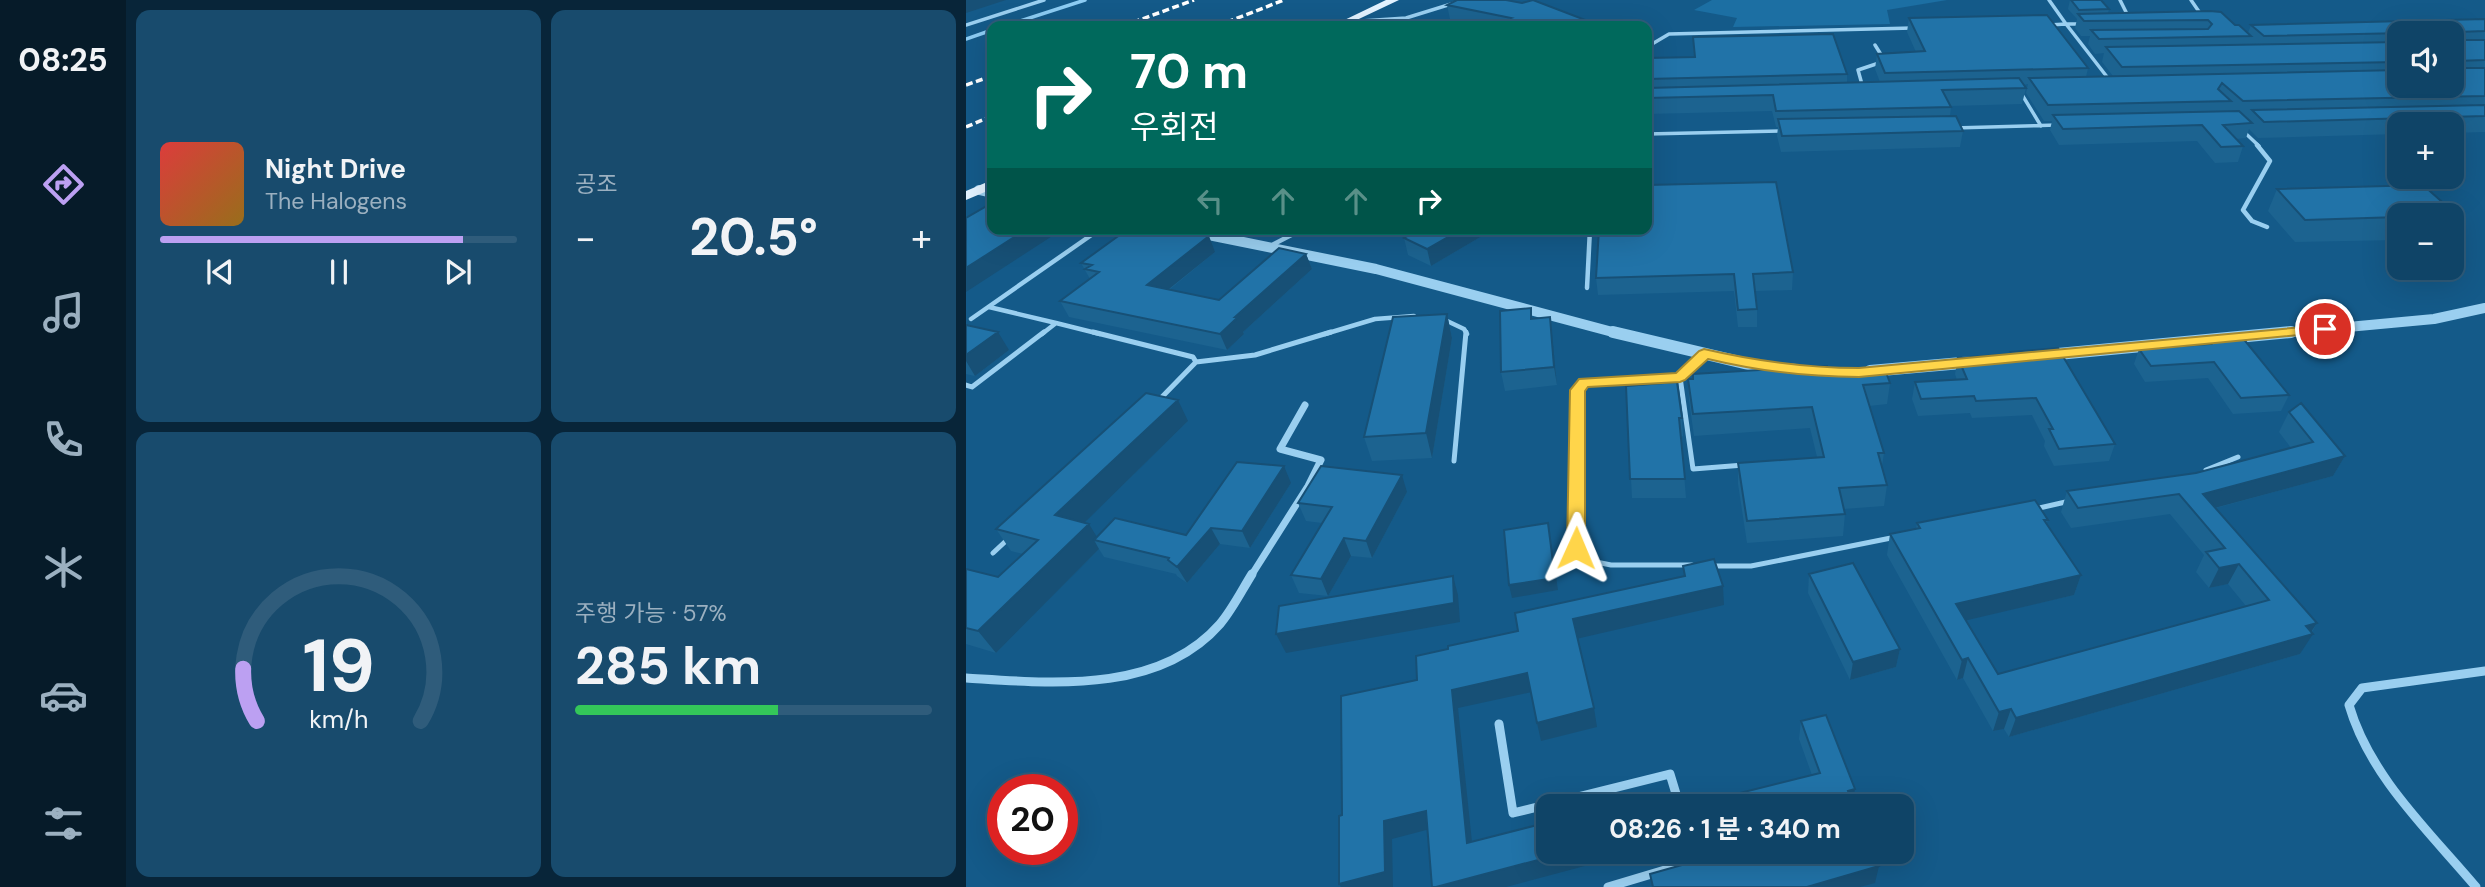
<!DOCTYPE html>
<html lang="ko">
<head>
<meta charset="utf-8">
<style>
  :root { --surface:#0f4467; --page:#184b6d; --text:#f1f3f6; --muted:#9bb0c0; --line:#2f5c7b; --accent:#bca0f2 }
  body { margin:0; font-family:"DM Sans","Noto Sans KR",sans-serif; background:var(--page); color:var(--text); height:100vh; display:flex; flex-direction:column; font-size:26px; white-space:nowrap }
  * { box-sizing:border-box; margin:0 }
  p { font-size:23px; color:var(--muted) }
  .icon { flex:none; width:38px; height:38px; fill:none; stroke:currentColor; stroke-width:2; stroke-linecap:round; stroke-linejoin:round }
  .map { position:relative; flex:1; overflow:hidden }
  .details { display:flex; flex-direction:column; gap:10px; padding:10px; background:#082539; width:840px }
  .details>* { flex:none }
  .hud { position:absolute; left:21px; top:21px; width:665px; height:214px; border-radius:14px; box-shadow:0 7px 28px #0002,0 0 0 2px var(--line); background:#00695c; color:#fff; overflow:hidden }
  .tools { position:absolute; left:1421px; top:21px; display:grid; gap:14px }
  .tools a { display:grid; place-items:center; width:77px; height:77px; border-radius:14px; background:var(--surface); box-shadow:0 7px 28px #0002,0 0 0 2px var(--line); font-size:35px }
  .speed { position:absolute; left:21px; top:774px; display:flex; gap:14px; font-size:35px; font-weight:700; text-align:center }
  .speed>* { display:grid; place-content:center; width:91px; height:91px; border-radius:50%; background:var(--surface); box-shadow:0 7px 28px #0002,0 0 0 2px var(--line); line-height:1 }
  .speed .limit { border:10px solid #d22; background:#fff; color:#111 }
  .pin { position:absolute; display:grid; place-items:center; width:60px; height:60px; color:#fff; margin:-30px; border:4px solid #fff; border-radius:50%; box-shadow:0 2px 7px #0007 }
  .me { position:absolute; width:77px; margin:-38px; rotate:1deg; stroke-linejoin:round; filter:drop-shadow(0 0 5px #0008) }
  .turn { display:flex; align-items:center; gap:24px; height:147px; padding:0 28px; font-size:32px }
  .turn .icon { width:91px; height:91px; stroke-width:2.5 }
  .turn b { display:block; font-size:49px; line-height:60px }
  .lanes { display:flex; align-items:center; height:66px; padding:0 28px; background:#0003; justify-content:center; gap:35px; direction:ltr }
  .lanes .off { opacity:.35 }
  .big { font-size:52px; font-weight:700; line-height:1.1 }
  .details .tile { flex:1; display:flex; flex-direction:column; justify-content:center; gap:10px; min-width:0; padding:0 24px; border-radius:14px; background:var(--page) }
  .details .dial { align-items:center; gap:0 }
  .dial svg { height:182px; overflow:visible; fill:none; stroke:var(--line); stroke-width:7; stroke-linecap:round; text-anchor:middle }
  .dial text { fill:var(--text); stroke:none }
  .song { display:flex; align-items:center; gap:21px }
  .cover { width:84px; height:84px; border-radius:10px; background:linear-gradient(135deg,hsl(0 70% 55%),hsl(40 70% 35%)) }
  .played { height:7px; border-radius:4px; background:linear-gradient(90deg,var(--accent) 85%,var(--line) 85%) }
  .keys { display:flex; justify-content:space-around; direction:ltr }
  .heat { display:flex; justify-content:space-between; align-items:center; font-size:38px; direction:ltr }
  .charge { height:10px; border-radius:5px; background:linear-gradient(90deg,#34c759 57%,var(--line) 0) }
  .details .tiles { flex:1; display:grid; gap:10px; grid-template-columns:repeat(2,1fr) }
  .trip { position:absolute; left:570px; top:794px; width:378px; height:70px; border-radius:14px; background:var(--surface); box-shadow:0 7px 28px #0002,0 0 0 2px var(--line); font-weight:700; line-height:70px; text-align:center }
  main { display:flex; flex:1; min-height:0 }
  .menu { display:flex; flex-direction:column; width:126px; justify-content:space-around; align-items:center; background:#061b29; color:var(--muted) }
  .menu .icon { width:49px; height:49px }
  .menu .on { color:var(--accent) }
  .menu b { font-size:32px; color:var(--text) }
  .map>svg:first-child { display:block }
  .green { fill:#1c6fa3 }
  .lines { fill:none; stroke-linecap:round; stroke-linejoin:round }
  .stream { stroke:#8cccf3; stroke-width:3.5 }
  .path { stroke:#9acff0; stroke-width:2; stroke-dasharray:2 3.5; stroke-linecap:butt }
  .service-far2 { stroke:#9acff0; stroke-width:3.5 }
  .service-far1 { stroke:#9acff0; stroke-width:4.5 }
  .service { stroke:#9acff0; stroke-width:5 }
  .minor-far1 { stroke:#9acff0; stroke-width:7 }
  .minor { stroke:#9acff0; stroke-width:9 }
  .tertiary-far1 { stroke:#9acff0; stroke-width:10 }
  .tertiary { stroke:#9acff0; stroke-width:12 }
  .primary { fill:#e2f2ff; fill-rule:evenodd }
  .rail { stroke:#fff; stroke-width:3.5; stroke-dasharray:7 3.5; stroke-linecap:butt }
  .wall { fill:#1c6390; fill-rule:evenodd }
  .shaded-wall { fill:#175076 }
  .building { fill:#2173a8; stroke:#175076; stroke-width:2 }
  .route { fill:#ffd54a; stroke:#a68a30; stroke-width:2 }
</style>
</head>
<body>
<main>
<nav class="menu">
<b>08:25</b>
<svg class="icon on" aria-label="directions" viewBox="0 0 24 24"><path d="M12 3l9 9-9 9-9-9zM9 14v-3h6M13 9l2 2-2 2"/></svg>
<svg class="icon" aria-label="music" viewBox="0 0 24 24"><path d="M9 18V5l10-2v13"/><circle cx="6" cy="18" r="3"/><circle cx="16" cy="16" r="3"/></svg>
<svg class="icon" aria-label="phone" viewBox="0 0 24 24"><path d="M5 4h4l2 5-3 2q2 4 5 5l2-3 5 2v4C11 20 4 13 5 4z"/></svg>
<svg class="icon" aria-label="climate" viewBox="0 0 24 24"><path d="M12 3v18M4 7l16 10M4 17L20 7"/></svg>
<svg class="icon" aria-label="car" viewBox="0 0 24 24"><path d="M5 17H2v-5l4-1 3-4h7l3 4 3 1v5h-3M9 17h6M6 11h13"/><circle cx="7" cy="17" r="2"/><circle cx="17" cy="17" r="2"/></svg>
<svg class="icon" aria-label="filters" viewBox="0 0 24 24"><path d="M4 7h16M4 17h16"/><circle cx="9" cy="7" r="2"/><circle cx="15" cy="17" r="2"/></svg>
</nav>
<section class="details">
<div class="tiles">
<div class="tile">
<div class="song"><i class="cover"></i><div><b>Night Drive</b><p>The Halogens</p></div></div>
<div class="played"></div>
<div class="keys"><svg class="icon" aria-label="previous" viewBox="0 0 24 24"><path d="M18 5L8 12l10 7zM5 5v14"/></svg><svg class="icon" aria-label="pause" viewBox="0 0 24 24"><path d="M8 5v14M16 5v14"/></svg><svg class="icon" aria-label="next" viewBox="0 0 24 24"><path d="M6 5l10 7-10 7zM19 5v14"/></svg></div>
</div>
<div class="tile"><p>공조</p>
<div class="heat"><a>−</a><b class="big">20.5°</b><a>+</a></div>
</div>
<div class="tile dial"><svg viewBox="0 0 100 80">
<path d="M14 69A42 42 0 1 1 86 69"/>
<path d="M14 69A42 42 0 0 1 8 46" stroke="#bca0f2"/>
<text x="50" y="56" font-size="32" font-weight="700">19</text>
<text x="50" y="72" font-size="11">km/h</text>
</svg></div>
<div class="tile"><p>주행 가능 · 57%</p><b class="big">285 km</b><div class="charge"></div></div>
</div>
</section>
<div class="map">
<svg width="1519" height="887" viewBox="0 0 1519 887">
  <rect width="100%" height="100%" fill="#145a89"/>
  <path class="green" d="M746 0H981L921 10 924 24 767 27 771 18 728 10Z"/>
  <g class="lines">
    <path class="stream" d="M39 26 119 0
      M0 39 26 30"/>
    <path class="path" d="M347 26 358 21"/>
    <path class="service-far2" d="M1083 0 1100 24 1083 25
      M1154 0 1162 16
      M1225 0 1236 16
      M380 22 440 18 498 0
      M1115 24H1100L1145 82
      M0 25 78 0
      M681 47 703 34 947 28
      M897 88 892 70 919 61 909 45
      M1055 93 1075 126
      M988 128 1091 125
      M1277 131 1293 146
      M681 134 818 131"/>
    <path class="service-far1" d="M1291 145 1304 161 1277 210 1286 221 1301 227
      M304 246 337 229
      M621 288 624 229
      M23 307 90 323 76 334
      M5 319 134 229
      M479 320 498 329 501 334
      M90 323 134 334
      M359 334 409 319 448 316"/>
    <path class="service" d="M127 332 227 357 230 362 193 400
      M230 362 289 355 365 332
      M714 377 727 469 778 465
      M0 385 6 387 78 332
      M488 461 500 332
      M1240 470 1272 457
      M1069 509 1104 501
      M27 553 42 539
      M726 565H645L620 560 610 549 612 389 618 383 714 377 729 366 738 354
      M746 566H785L930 537"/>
    <path class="minor-far1" d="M285 576 342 486 355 460 314 449 339 405"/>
    <path class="minor" d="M0 678C83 683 192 695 254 624 266 610 276 590 286 574
      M533 724 547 813 704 774 714 807
      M642 887 729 861 726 852
      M1510 887C1463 831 1404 777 1383 705L1396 688 1519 671"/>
    <path class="tertiary-far1" d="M13 190 26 193
      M213 229 410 269 654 334
      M1306 334 1468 319 1519 308"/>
    <path class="tertiary" d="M647 332 795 367 830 370
      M1081 355 1325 332
      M904 371 1007 362"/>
    <path class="primary" d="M420 0H433L378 26H366Z
      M26 180V189L0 200V191Z"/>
    <path class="rail" d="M157 26 228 0
      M251 26 318 0
      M0 85 26 76
      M0 127 26 116"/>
  </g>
  <path class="wall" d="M1104 0H1135L1143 9 1142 13 1244 11 1282 33 1285 25 1519 19V132L1486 133V124H1433V134L1292 138 1283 129 1280 138 1270 139 1277 146 1272 162 1249 163 1231 141 1093 145 1084 130 1086 121H1078L1060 93 1062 84 1057 85 1060 88 1056 104 984 106 985 107 984 116 997 131 994 147 815 152 811 136 812 127H810L806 111 681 114V58L728 57 727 37 881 74V82H914L909 69 911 54 950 52 941 32 943 18 1122 68 1120 77 1147 76 1136 62 1138 53 1129 54 1122 44 1124 36H1115L1109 28 1111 19 1102 9ZM1433 33H1486L1433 86Z
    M481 5 635 26H520L484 19Z
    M1311 189 1492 216 1486 226V215H1433V240L1329 242 1302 211Z
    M454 229H528L465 266 442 255 438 238Z
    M545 229H571L560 236Z
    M249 252 203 290 253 300 340 254 346 269 277 332 278 334 261 350 103 317 94 301 124 279 115 263Z
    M827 272 826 290 789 291 791 309V327H772L768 291 632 295 630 278Z
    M565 308 566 319 584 317 591 385 539 391 535 372Z
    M481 314 486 338 466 458 406 461 398 437Z
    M0 325 43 350 9 376 0 374Z
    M1241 339 1323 395 1315 411 1267 414 1242 378 1179 382 1168 364 1173 349 1239 345Z
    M1045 352 1149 444 1143 461 1088 466 1078 446 1079 441 1066 415 1006 418 1004 413 952 416 946 399 949 382 991 380 989 374 992 358 1045 355Z
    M862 371 924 383 921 404 903 406 918 453 916 466 921 485 918 506 878 509 879 514 877 536 781 543 772 484V463L851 457 844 428 728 436 723 400 722 379Z
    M660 386 716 418 717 436 715 437 720 498H666Z
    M1323 412 1379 456 1367 476 1250 508 1351 623 1334 654 1043 737 1038 729 1027 731 997 678 991 680 921 555 924 534 950 529 951 523 1082 520 1080 525 1115 575 1108 595 1000 620 1032 674 1280 606 1262 584 1243 588 1230 572 1238 555 1204 514 1105 528 1095 512 1101 491 1230 473 1325 448 1313 432Z
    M222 421 118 523 131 537 220 535 325 483 284 548 254 544 221 583 211 576 210 574 138 557 133 549 30 653 0 644V569L32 577 57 554 45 551 30 529Z
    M441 492 406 558 385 556 362 596 333 593 325 575 356 523 340 521 332 503Z
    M843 574 934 649 930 667 884 680 842 593Z
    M835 721 888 807H746V800L846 775 833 739Z"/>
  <path class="shaded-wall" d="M0 0H40L0 13Z
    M61 229H93L94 231 0 292V268Z
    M496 229H528L465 266 461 249Z
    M559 229H571L560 236Z
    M243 236 249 252 188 301 181 285Z
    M340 254 346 269 277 332 278 334 261 350 254 334 269 317Z
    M481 314 486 338 466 458 460 433Z
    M584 317 586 336 591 385 588 367Z
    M32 332 43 350 9 376 0 361V355Z
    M212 400 222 421 104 537 89 515Z
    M1379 456 1367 476 1230 513 1237 494Z
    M318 466 325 483 284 548 276 531Z
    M436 475 441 492 406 558 400 541Z
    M582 523 592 590 546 598 543 585Z
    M123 524 134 542 128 540 133 549 30 653 12 631Z
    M245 528 254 544 221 583 211 567Z
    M378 538 385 556 362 596 355 579Z
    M1273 564 1262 584 1243 588 1253 568Z
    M1115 575 1108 595 985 624 990 604Z
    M487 576 492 595 494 622 320 653 310 634Z
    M757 586 758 605 610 639 607 619Z
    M1351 623 1343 635 1347 634 1334 654 1043 737 1050 718Z
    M934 649 930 667 884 680 887 662Z
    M1002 658 997 678 991 680 996 660Z
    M561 673 566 692 492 708 508 861 501 843 486 690Z
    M628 708 631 727 575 741 571 723Z
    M1045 709 1038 729 1027 731 1033 712Z
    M889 789 886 807 882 791Z
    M460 811 468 828 426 839 427 887H375L373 884 418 821Z
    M602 852H671L540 887H470Z
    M913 866 909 883 894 887H841Z"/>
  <path class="building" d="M491 0H540L556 3 567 0 635 26H534L527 24 545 18 481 5Z
    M1105 0H1135L1143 9 1113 10Z
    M1244 11 1255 12 1269 25H1273L1285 36 1133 39 1125 30 1242 29 1246 24 1242 20 1118 21 1112 14Z
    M1081 15 1122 68 919 73 911 54 959 51 943 18Z
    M1519 19V31L1492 32 1489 37 1493 40H1519V60L1490 61V65L1494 68H1519V96L1277 101 1256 83 1252 89 1265 101 1082 105 1063 78 1433 70V86H1486V33H1440L1298 36 1285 25Z
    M867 34 881 74 681 79V58L729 57 727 37Z
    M1433 42V62L1156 67 1140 47Z
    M1053 78 1060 88 976 90 985 107 810 111 807 95 681 98V88Z
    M1519 105V116L1298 122 1286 110Z
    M1273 111 1286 123 1257 125 1277 146 1255 147 1236 125 1097 129 1087 115Z
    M990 116 997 131 816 136 812 119Z
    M810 182 827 272 787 274 791 309 772 310 768 274 630 278 633 229H681V185Z
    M1457 185 1492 216 1433 215V217L1339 220 1311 189Z
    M26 203V229H61L0 268V218Z
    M162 229H202L243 236 181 285 253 300 313 248 340 254 269 317H272L254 334 94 301 133 272 119 269 126 265 115 263Z
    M454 229H496L461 249 438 238Z
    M565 308V319L584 317 588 367 535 372 534 311Z
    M481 314 460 433 398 437 427 317Z
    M0 325 32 332 0 355Z
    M1276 337 1323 395 1275 398 1248 362 1185 366 1173 349 1245 344 1241 339Z
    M1092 348 1149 444 1093 449 1083 429H1087L1070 398 1010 401 1008 396 955 399 949 382 1001 379 992 358 1047 354 1045 352Z
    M861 366 862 371 918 367 924 383 897 385 918 453H912L921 485 873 488 879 514 781 521 772 463 858 457 846 407 727 414 722 379H727V374Z
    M711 382 716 418H713L719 479H664L660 386Z
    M180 393 212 400 89 515 123 524 12 631 0 628V569L32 577 72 540 30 529Z
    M1335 403 1379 456 1237 494 1351 623 1340 626 1347 634 1050 718 1045 709 1033 712 1002 658 996 660 924 534 954 528 951 523 1069 500 1082 520H1078L1115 575 990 604 1032 674 1303 600 1273 564 1253 568 1240 552 1259 548 1213 494 1112 508 1101 491 1230 473 1347 442 1323 412Z
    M271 462 318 466 276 531 245 528 211 567 202 560 203 558 128 540 149 518 220 535Z
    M355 466 436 475 400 541 378 538 355 579 325 575 366 507 332 503Z
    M582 523 589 578 543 585 538 530Z
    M748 559 757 586 607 619 628 708 571 723 561 673 486 690 501 843 583 822V852H602L470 887H466L460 811 418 821 419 872 373 884V816L376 815 375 696 451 680 450 656 482 649V646L552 631 549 613 719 576 717 566Z
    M887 563 934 649 887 662 843 574Z
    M487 576 488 603 310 634 313 606Z
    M860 715 889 789 882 791 888 807H748L746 800 854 773 835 721Z
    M680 797 683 807H643Z
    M762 852H907L913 866 841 887H687L684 874Z"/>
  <path class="route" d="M1359 325 1364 326V332L893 377C841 377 792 371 742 359L719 380 714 382 622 387 619 391V548L616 553H603L601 548 604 390 613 379 710 373 733 351 738 349C790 361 840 368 893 368Z"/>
</svg>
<div class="tools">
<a><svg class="icon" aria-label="sound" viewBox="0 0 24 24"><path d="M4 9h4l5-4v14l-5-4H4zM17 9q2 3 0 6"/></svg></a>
<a>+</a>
<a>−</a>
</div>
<div class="speed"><div class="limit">20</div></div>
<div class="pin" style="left:1359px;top:329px;background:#d93025"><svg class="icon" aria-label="arrive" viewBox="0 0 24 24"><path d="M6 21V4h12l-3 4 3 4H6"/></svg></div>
<svg class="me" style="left:610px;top:548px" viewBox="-20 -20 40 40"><path d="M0-17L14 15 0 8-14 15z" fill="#ffd54a" stroke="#fff" stroke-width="4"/></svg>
<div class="trip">08:26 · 1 분 · 340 m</div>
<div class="hud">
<div class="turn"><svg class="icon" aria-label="right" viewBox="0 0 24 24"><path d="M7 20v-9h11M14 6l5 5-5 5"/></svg><div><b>70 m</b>우회전</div></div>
<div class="lanes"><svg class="icon off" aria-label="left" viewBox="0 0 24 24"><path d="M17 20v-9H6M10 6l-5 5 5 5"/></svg><svg class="icon off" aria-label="ahead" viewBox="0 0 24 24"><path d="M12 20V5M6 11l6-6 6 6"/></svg><svg class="icon off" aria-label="ahead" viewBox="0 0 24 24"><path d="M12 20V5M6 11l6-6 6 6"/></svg><svg class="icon" aria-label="right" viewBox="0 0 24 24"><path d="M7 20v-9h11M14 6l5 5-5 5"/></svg></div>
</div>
</div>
</main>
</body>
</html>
